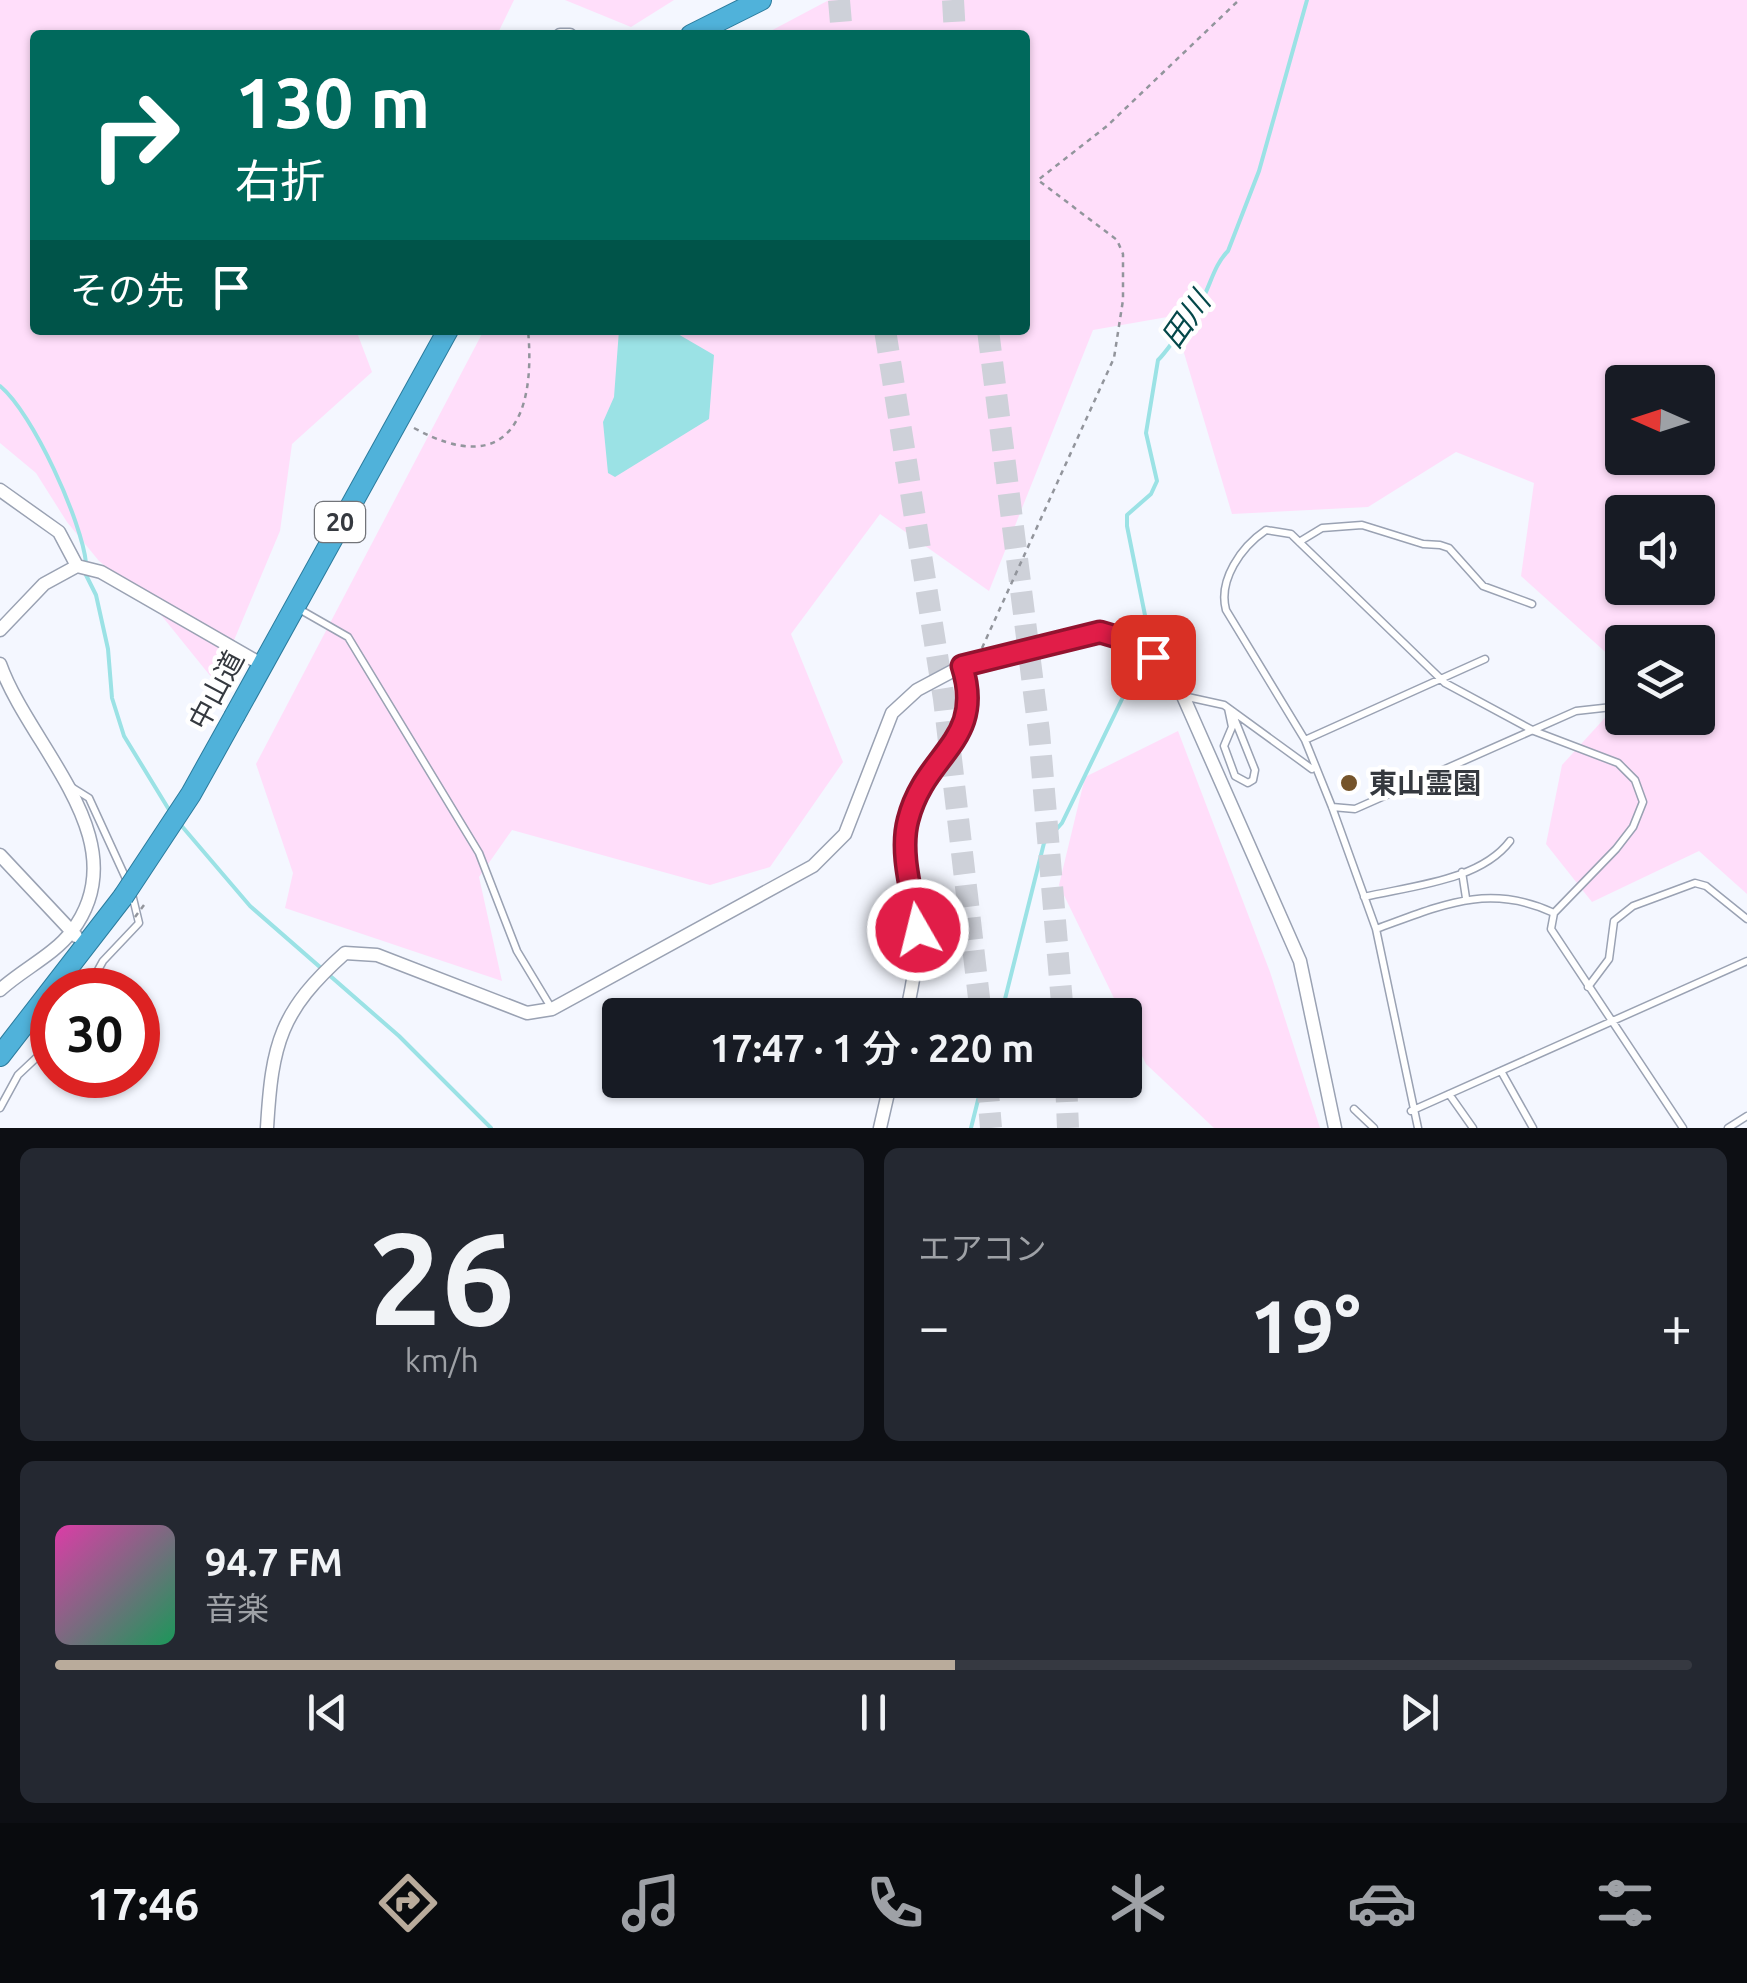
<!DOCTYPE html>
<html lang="ja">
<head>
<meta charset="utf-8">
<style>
  :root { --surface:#171b24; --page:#242831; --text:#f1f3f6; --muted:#9ea1a6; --line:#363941; --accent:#b9ab9b }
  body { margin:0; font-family:Ubuntu,"Noto Sans JP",sans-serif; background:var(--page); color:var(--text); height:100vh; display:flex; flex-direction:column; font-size:38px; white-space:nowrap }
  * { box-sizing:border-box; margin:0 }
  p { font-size:32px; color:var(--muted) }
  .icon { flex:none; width:55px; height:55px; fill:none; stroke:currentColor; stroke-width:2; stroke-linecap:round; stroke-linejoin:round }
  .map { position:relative; height:1128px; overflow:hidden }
  .sheet { display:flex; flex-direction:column; gap:20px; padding:20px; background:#0d0f14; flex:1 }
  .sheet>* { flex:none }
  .guide { position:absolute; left:30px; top:30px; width:1000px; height:305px; border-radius:10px; box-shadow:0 2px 8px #0004; background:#00695c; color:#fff; overflow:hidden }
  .needle { width:65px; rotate:273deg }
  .tools { position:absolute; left:1605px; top:365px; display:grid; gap:20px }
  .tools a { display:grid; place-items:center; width:110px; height:110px; border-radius:10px; background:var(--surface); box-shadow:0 2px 8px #0004; font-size:50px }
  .speed { position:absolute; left:30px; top:968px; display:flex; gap:20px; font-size:50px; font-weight:700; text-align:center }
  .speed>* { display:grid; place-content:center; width:130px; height:130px; border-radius:50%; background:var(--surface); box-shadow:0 2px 8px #0004; line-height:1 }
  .speed .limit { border:15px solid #d22; background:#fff; color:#111 }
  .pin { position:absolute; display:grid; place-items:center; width:85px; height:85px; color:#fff; margin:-42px; border-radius:20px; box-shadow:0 5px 15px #0006 }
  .me { position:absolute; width:110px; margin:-55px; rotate:352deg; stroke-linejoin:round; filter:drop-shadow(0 0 8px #0008) }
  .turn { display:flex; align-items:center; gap:35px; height:210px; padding:0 40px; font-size:45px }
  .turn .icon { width:130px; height:130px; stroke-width:2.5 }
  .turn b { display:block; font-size:70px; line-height:85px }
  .then { display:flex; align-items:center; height:95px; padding:0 40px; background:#0003; gap:20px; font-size:38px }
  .big { font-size:75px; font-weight:600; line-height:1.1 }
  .sheet .widget { flex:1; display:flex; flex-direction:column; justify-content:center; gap:15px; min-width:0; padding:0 35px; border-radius:15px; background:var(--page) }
  .sheet .dial { align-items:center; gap:0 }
  .dial b { font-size:130px; line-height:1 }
  .song { display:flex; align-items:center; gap:30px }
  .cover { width:120px; height:120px; border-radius:15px; background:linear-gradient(135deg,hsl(320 70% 55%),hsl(150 70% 35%)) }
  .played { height:10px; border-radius:5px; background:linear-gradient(90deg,var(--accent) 55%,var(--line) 55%) }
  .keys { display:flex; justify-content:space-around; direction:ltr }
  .heat { display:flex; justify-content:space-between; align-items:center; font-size:55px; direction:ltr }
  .sheet .tiles { flex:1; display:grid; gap:20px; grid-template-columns:1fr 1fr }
  .widget:last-child { grid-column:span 2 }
  .trip { position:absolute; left:602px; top:998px; width:540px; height:100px; border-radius:10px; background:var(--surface); box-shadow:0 2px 8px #0004; font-weight:600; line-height:100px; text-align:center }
  .tabs { display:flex; height:160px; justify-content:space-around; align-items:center; background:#090b0e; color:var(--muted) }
  .tabs .icon { width:70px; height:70px }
  .tabs .on { color:var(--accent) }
  .tabs b { font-size:45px; color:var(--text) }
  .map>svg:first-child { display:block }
  .green { fill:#ffdefa; fill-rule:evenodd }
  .water { fill:#9be2e5 }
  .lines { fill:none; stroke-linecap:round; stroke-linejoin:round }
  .stream { stroke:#9be2e5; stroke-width:4 }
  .motorway-tunnel { stroke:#ced1d9; stroke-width:22; stroke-dasharray:22 11; stroke-linecap:butt }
  .service-casing { stroke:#9aa2b3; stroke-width:9 }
  .minor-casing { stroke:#9aa2b3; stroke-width:15 }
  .trunk-casing { stroke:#2b7b9d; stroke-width:22 }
  .path { stroke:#92959c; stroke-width:2.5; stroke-dasharray:5 5; stroke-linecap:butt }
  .service { stroke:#fff; stroke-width:6 }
  .minor { stroke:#fff; stroke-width:12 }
  .trunk { stroke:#50b2da; stroke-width:20 }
  .trunk-bridge-casing { stroke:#2b7b9d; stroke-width:22; stroke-linecap:butt }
  .path-bridge { stroke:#92959c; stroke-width:2.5; stroke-dasharray:5 5; stroke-linecap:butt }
  .trunk-bridge { stroke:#50b2da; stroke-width:20 }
  .route-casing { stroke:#92132f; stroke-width:25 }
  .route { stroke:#e11d48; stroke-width:18 }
  .poi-dot { fill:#75542b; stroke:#fff; stroke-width:4 }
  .labels { text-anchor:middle; stroke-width:9; stroke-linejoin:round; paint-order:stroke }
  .shield { fill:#fff; stroke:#727479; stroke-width:2.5 }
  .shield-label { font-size:25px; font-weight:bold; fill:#35393f }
  .street-label { font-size:28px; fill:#35393f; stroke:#fff }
  .poi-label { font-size:28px; font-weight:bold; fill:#35393f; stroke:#fff; text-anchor:start }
  .water-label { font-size:30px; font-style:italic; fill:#04484a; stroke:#fff }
</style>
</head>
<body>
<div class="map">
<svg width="1747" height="1128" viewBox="0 0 1747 1128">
  <rect width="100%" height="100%" fill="#f4f7ff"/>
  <path class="green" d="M0 0H514L497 35H35V330H356L372 372 292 444 280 531 216 683 153 605 99 561 67 522 36 473 0 443Z
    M565 0H674L631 27Z
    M829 0H1747V894L1699 851 1592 902 1546 844 1562 765 1622 699V718H1698V642H1622V667L1521 576 1534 483 1456 452 1368 507 1232 514 1173 316 1093 330 989 591 880 514 791 634 843 762 770 867 710 885 512 830 479 877 502 981 285 908 293 873 256 764 484 330H1025V35H763ZM1622 382H1698V458H1622ZM1622 512H1698V588H1622Z
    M1178 731 1270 972 1320 1128H1214L1146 1064 1059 885 1085 777Z"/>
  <path class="water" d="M619 330H671L714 355 709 419 615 477 608 473 603 422 614 397Z"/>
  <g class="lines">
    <path class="stream" d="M0 386C33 413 82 522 86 563
      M85 573 96 595 108 649 112 698 124 736 171 813
      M1150 640 1127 526V515L1151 494 1157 481 1146 433 1158 360C1165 354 1201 304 1205 294 1212 279 1216 263 1228 251L1259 171 1307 0
      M180 824 250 906 399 1036 491 1128
      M1001 1015 1044 843 1062 823 1139 664
      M971 1128 983 1080"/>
    <path class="motorway-tunnel" d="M839 0 842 35
      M953 0 955 35
      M885 330 944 699 981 1015
      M988 330 1039 732 1063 1015
      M987 1080 991 1128
      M1066 1080 1068 1128"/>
    <defs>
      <path id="service" d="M1299 542 1322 528 1362 525 1423 544 1440 545 1449 548 1483 586 1532 604
        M299 609 348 637 479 853 517 951 552 1009
        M1183 696 1224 705 1312 769
        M1228 708 1232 727 1224 746 1235 776 1248 783 1253 780 1255 770 1231 710
        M1305 740 1485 659
        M73 788 89 798 128 883
        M1332 807 1355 809 1576 711 1612 707 1619 698 1615 688
        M1462 872 1466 898
        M1364 897C1410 886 1480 881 1510 841
        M1376 929C1440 906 1488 882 1554 913
        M1588 987 1609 959 1614 921 1633 906 1695 883 1706 886 1747 919
        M87 990 103 961 139 923 132 894
        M1501 1071 1533 1128
        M1449 1094 1473 1128
        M0 1108 18 1075 52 1043
        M1354 1109 1374 1128
        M1411 1111 1747 961
        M1418 1128 1376 929 1332 807 1305 740 1226 610C1218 580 1241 547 1266 530L1291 534 1445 683 1534 731 1618 763 1635 780 1643 802 1633 827 1616 849 1554 913 1551 929 1683 1128
        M1728 1128 1747 1116"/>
      <path id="minor" d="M560 35H570
        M0 490 59 532 77 566
        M0 630 44 584 77 566 101 572 261 664
        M0 664C30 748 140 841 72 931 54 955 23 969 0 990
        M0 855 76 936
        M906 1015C912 988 918 959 918 931 917 896 901 860 907 824 919 753 987 746 962 666
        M267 1128C272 1043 280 1011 345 953L377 955 527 1013 552 1009 813 866 845 834 892 713 917 690 962 666 1080 635 1100 632 1127 640 1153 657 1183 696 1300 961 1335 1128
        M880 1128 891 1080"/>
      <path id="trunk" d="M691 35 761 0
        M235 715 448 330
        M0 1056 123 897"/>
    </defs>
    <use href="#service" class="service-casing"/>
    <use href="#minor" class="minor-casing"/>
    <use href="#trunk" class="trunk-casing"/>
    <path class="path" d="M414 428C509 480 536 415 528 330
      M982 648 1114 358 1123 300V254L1117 240 1038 180 1107 126 1239 0"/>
    <use href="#service" class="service"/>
    <use href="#minor" class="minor"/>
    <use href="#trunk" class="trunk"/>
    <defs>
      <path id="trunk-bridge" d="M123 897 191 794 235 715"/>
    </defs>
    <use href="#trunk-bridge" class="trunk-bridge-casing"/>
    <path class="path-bridge" d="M135 917 147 901"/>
    <use href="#trunk-bridge" class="trunk-bridge"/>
  </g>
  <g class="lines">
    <defs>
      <path id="route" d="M918 930C913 896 899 854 908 820 925 752 986 742 962 666L1100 632 1127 640 1153 657"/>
    </defs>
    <use href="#route" class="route-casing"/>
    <use href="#route" class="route"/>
  </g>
  <circle class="poi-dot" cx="1349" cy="783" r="10"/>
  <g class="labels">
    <rect class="shield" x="315" y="502" width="50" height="40" rx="8"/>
    <g class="shield-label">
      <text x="340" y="531">20</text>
    </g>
    <g class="street-label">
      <text transform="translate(216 690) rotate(-62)" y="10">中山道</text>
    </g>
    <g class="poi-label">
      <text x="1369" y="793">東山霊園</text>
    </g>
    <g class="water-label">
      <text transform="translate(1186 320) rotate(-55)" y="10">田川</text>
    </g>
  </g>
</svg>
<div class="tools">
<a><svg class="needle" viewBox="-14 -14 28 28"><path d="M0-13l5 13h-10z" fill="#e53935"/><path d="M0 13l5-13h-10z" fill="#9ea1a6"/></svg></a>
<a><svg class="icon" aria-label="sound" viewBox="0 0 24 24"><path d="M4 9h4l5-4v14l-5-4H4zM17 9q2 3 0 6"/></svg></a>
<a><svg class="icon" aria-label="layers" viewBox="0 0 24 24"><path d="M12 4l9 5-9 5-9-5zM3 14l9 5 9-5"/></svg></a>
</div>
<div class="speed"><div class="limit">30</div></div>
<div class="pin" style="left:1153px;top:657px;background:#d93025"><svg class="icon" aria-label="arrive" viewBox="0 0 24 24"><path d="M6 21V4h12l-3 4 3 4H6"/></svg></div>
<svg class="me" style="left:918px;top:930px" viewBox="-20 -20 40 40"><circle r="17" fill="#e11d48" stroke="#fff" stroke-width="3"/><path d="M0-11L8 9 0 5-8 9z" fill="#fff"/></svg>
<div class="trip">17:47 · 1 分 · 220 m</div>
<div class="guide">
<div class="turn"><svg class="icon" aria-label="right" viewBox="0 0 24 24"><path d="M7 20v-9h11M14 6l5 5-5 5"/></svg><div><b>130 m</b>右折</div></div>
<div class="then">その先<svg class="icon" aria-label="arrive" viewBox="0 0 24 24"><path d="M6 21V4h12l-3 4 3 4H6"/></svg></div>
</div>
</div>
<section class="sheet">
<div class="tiles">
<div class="widget dial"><b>26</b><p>km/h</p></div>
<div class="widget"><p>エアコン</p>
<div class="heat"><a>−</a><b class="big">19°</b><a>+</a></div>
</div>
<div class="widget">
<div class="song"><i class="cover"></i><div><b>94.7 FM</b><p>音楽</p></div></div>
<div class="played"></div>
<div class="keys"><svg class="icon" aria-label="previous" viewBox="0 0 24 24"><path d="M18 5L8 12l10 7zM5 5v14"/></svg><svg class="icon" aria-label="pause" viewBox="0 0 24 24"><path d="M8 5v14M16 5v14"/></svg><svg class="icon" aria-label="next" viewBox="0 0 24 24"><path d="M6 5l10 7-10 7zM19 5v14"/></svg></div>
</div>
</div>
</section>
<nav class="tabs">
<b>17:46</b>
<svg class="icon on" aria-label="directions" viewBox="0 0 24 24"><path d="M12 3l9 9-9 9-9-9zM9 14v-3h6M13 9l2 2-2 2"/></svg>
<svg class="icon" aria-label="music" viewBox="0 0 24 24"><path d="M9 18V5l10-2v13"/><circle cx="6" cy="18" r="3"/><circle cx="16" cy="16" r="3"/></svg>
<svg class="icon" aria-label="phone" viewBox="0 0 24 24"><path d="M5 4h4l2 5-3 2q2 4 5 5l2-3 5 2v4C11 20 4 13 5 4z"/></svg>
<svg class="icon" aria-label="climate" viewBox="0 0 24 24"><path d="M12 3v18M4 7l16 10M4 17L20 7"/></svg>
<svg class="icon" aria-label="car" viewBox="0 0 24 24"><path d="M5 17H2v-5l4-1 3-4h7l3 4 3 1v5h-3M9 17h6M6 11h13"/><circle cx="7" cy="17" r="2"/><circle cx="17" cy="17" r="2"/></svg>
<svg class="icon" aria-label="filters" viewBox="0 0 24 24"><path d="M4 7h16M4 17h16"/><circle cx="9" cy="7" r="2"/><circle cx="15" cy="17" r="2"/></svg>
</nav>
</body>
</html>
